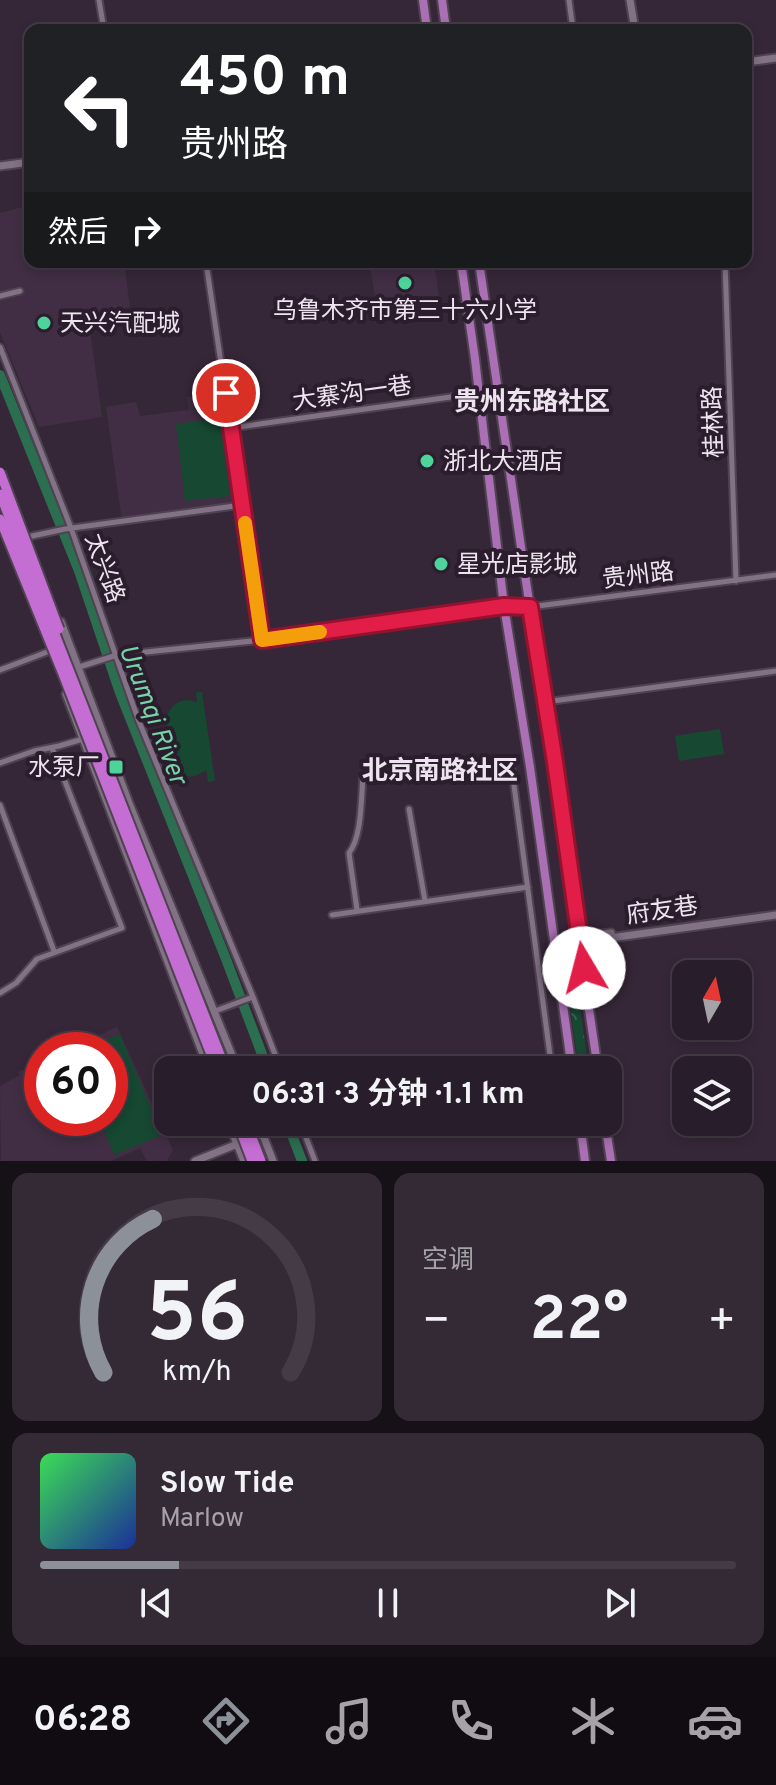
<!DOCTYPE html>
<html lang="zh">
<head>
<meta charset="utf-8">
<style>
  :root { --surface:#281d2a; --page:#342a36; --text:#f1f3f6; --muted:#a5a2a8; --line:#443b47; --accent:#8c9099 }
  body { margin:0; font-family:Overpass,"Noto Sans SC",sans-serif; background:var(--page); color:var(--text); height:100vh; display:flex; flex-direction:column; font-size:30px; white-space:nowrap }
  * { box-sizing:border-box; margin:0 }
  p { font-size:26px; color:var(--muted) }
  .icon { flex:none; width:44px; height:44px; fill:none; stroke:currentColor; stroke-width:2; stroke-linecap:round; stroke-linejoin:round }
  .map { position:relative; height:1161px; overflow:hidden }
  .panel { display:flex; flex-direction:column; gap:12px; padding:12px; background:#161017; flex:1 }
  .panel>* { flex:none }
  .guide { position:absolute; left:24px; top:24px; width:728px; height:244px; border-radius:16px; box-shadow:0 4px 12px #0003,0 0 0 2px var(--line); background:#202124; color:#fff; overflow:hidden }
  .needle { width:52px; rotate:9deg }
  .fabs { position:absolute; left:672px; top:960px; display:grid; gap:16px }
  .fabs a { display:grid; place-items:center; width:80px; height:80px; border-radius:16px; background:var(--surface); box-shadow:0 4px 12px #0003,0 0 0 2px var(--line); font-size:40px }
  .speed { position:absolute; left:24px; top:1032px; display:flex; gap:16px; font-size:40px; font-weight:700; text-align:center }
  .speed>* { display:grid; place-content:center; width:104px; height:104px; border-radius:50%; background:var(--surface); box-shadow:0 4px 12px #0003,0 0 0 2px var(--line); line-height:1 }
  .speed .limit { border:12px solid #d22; background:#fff; color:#111 }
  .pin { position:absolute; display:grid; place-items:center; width:68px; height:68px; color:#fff; margin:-34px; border:4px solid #fff; border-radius:50%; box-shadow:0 2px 8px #0007 }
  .me { position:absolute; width:88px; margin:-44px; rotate:352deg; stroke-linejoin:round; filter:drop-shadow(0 0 6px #0008) }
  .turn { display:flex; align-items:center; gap:28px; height:168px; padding:0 24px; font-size:36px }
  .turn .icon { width:104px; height:104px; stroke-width:2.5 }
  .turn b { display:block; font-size:56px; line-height:68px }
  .then { display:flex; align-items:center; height:76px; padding:0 24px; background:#0003; gap:16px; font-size:30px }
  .big { font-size:60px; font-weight:700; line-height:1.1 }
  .panel .tile { flex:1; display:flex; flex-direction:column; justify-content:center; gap:12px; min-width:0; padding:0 28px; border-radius:16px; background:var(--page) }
  .panel .dial { align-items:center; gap:0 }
  .dial svg { height:208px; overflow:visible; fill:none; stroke:var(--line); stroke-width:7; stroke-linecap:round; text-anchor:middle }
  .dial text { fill:var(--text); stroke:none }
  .song { display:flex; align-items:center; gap:24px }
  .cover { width:96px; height:96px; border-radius:12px; background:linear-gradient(135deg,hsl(130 70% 55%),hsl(230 70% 35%)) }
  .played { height:8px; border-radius:4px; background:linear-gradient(90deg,var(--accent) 20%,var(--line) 20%) }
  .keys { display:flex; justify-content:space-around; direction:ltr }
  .heat { display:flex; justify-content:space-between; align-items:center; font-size:44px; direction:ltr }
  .panel .tiles { flex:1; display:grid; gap:12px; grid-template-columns:1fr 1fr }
  .tile:last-child { grid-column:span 2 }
  .trip { position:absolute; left:154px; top:1056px; width:468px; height:80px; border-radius:16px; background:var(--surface); box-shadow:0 4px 12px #0003,0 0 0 2px var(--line); font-weight:700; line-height:80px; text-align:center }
  .tab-bar { display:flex; height:128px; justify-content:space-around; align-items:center; background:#100c11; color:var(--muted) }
  .tab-bar .icon { width:56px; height:56px }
  .tab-bar .on { color:var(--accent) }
  .tab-bar b { font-size:36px; color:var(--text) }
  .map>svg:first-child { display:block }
  .built { fill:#412e44 }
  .forest { fill:url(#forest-crowns) }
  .pitch { fill:#164832 }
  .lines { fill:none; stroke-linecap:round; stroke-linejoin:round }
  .river { stroke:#2c6e50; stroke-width:10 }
  .street-casing { stroke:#4f4351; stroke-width:9 }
  .secondary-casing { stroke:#4f4351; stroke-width:11 }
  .primary-casing { stroke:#4f4351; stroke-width:12 }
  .street { stroke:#837185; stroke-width:5 }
  .secondary { stroke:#837185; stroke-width:7 }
  .primary { stroke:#aa6fb4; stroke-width:8 }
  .highway-bridge-casing { stroke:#4f4351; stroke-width:13; stroke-linecap:butt }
  .highway-bridge { stroke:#c46ed3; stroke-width:9 }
  .route-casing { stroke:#92132f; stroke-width:20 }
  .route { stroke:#e11d48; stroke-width:14 }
  .slow { stroke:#f59e0b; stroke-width:14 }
  .poi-dot { fill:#4ed39a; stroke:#2b1d2e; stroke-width:3 }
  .labels { text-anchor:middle; stroke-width:8; stroke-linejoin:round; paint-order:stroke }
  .poi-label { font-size:24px; fill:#eee4ef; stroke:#2b1d2e; text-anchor:start }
  .street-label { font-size:24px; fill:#eee4ef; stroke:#2b1d2e }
  .neighbourhood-label { font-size:26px; font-weight:bold; fill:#eee4ef; stroke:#2b1d2e }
  .water-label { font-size:26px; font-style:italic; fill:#75d5a6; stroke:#2b1d2e }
</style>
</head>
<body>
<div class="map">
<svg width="776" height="1161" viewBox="0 0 776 1161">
  <defs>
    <pattern id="forest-crowns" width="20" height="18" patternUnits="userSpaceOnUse" patternTransform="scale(2)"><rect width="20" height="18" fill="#164832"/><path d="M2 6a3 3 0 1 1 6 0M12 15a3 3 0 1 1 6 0" fill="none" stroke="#386250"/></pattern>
  </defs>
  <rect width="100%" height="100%" fill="#362738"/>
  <path class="built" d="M30 205V262H124L130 307 88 315 102 417 39 427 0 332V213Z
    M369 262H434L440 304 378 313Z
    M226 393 242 505 122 521 106 407 136 402 140 416 189 410 187 397Z
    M117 1027 173 1150 167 1161H147L140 1148 111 1161H1L0 1086 20 1075 18 1072 42 1061V1118H110V1050H66Z"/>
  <path class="forest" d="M571 946 589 1070H579L562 947Z"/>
  <path class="pitch" d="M217 400 230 496 185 501 176 424 213 419 211 401Z
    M196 692H202L215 781 208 782 206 770C196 777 190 778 179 775L174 766 166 717C173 702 182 697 197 702Z
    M720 729 724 754 679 761 675 736Z
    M120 1034 162 1135 114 1155 99 1118H110V1050H81Z"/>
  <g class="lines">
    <path class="river" d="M0 375 79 571 120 693 226 959 268 1070
      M287 1122 302 1161"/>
    <defs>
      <path id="street" d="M99 0 104 30
        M569 0 573 30
        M615 30 634 28
        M206 262 262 640
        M725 262 736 581
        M0 296 20 291
        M0 347 71 528 138 719 253 997 281 1070
        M231 428 479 393
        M23 538 65 529 242 505
        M76 668 117 655 262 640 504 606 530 607 776 575
        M0 670 55 649
        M545 702 776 671
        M0 763 34 751 59 746 83 739
        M511 763 552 1070
        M0 805 54 951
        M409 809 425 901
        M357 910 349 853C362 837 361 798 363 777
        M332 915 528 887
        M0 993 16 983 37 959 122 928 52 748
        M215 1011 253 997
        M300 1122 315 1161"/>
      <path id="secondary" d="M630 0 635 30
        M746 62 776 58
        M0 166 30 162
        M61 622 129 803 238 1070
        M66 694 209 1070
        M579 937 611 933
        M555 943H574L776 915
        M228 1122 244 1161
        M258 1122 273 1161
        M195 1161 262 1134"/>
      <path id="primary" d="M423 0 427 30
        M442 0 446 30
        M461 262 475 359 504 606 530 767 572 1070
        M479 262C519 531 560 800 598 1070
        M580 1122 585 1161
        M605 1122 611 1161"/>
    </defs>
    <use href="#street" class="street-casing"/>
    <use href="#secondary" class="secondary-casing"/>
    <use href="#primary" class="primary-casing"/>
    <use href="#street" class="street"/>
    <use href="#secondary" class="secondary"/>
    <use href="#primary" class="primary"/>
    <defs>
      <path id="highway-bridge" d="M0 472 59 629
        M0 494 226 1070
        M0 519 63 674 217 1070
        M237 1122 252 1161
        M246 1122 261 1161"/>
    </defs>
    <use href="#highway-bridge" class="highway-bridge-casing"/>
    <use href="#highway-bridge" class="highway-bridge"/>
  </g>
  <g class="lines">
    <defs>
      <path id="route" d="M226 393 262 640 504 606 530 607 555 762 584 968"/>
    </defs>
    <use href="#route" class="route-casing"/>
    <use href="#route" class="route"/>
    <path class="slow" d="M245 523 262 640 320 632"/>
  </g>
  <g class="poi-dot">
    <circle cx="405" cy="283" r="8"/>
    <circle cx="44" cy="323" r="8"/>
    <circle cx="427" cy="461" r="8"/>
    <circle cx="441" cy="564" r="8"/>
    <rect x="108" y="759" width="16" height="16" rx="4"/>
  </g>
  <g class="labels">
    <g class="poi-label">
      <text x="405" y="318" text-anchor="middle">乌鲁木齐市第三十六小学</text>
      <text x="60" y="331">天兴汽配城</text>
      <text x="443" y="469">浙北大酒店</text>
      <text x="457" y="572">星光店影城</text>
      <text x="100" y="775" text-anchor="end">水泵厂</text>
    </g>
    <g class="street-label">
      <text transform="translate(352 393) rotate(-8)" y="8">大寨沟一巷</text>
      <text transform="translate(713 422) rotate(-92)" y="8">桂林路</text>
      <text transform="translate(105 568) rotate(70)" y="8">太兴路</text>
      <text transform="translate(638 575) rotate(-7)" y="8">贵州路</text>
      <text transform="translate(662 910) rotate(-8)" y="8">府友巷</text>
    </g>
    <g class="neighbourhood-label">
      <text x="532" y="410">贵州东路社区</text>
      <text x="440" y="779">北京南路社区</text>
    </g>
    <g class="water-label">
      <text transform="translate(154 714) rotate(69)" y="9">Urumqi River</text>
    </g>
  </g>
</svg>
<div class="fabs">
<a><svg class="needle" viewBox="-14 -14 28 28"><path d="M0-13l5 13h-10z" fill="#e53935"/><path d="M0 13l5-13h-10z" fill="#a5a2a8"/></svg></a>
<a><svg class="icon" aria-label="layers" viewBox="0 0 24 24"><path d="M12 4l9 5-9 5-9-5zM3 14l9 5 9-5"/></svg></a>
</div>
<div class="speed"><div class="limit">60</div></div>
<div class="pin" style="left:226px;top:393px;background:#d93025"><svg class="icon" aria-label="arrive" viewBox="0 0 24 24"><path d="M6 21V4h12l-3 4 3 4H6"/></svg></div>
<svg class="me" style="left:584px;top:968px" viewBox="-20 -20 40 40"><circle r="19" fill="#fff"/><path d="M0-13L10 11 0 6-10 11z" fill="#e11d48"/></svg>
<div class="trip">06:31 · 3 分钟 · 1.1 km</div>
<div class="guide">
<div class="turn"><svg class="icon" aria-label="left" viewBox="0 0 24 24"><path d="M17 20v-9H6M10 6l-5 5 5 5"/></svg><div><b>450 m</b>贵州路</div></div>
<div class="then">然后<svg class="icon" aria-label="right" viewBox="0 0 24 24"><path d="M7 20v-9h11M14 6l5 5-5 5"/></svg></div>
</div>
</div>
<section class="panel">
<div class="tiles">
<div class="tile dial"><svg viewBox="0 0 100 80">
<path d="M14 69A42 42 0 1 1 86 69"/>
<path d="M14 69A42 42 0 0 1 33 10" stroke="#8c9099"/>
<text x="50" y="56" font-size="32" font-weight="700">56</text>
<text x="50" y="72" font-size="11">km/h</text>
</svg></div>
<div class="tile"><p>空调</p>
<div class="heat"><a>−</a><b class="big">22°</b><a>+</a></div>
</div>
<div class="tile">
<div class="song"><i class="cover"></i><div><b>Slow Tide</b><p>Marlow</p></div></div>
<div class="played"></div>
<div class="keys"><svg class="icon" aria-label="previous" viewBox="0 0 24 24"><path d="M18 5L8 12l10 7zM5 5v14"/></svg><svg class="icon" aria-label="pause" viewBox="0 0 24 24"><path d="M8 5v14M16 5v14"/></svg><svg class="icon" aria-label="next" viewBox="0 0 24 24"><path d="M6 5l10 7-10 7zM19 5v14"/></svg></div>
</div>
</div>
</section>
<nav class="tab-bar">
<b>06:28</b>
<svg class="icon on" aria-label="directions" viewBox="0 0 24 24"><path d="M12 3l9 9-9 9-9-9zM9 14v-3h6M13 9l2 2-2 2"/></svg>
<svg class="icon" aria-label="music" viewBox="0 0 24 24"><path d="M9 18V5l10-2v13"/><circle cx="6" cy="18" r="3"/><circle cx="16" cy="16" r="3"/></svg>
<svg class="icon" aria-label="phone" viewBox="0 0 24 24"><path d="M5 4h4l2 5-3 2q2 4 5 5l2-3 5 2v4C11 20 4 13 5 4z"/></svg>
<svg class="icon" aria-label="climate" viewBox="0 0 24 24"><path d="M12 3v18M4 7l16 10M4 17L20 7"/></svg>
<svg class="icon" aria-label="car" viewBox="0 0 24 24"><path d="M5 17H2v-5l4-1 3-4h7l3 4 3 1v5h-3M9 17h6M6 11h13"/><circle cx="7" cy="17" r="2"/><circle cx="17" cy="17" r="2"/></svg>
</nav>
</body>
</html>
